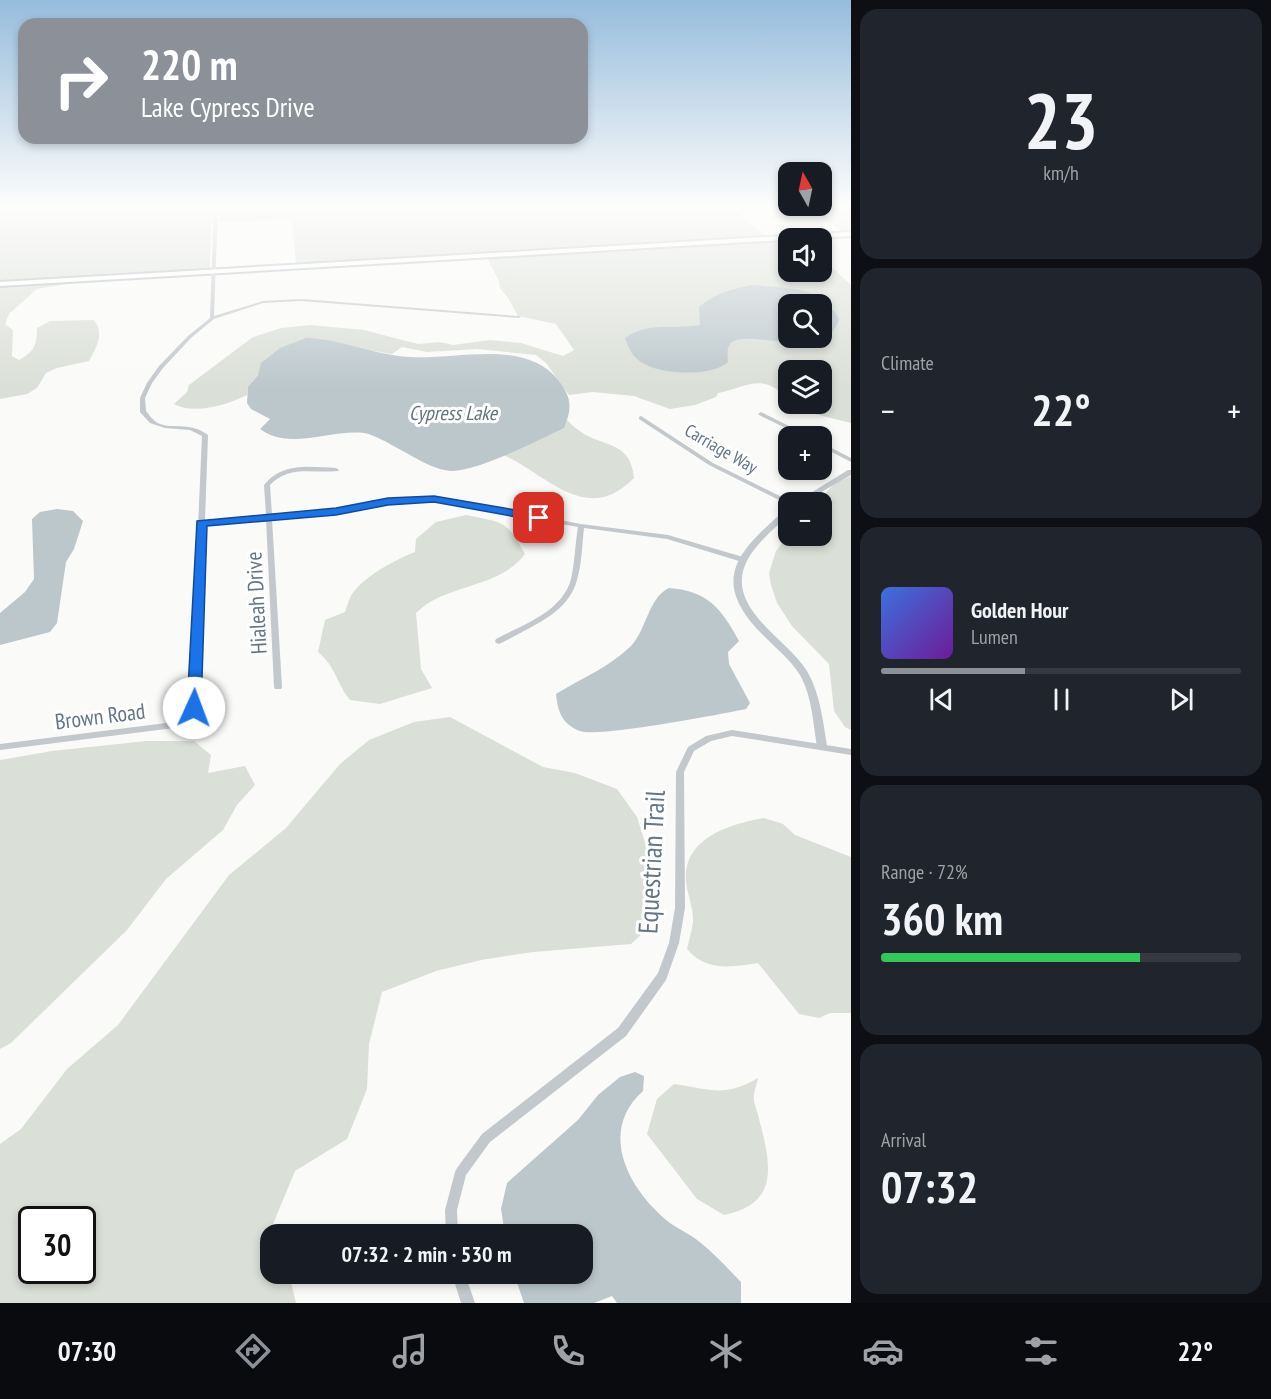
<!DOCTYPE html>
<html lang="en">
<head>
<meta charset="utf-8">
<style>
  :root { --surface:#171b24; --page:#20242c; --text:#f1f3f6; --muted:#9ea1a6; --line:#363941; --accent:#8c9099 }
  body { margin:0; font-family:"PT Sans Narrow",sans-serif; background:var(--page); color:var(--text); height:100vh; display:flex; flex-direction:column; font-size:22px; white-space:nowrap }
  * { box-sizing:border-box; margin:0 }
  p { font-size:20px; color:var(--muted) }
  .icon { flex:none; width:33px; height:33px; fill:none; stroke:currentColor; stroke-width:2; stroke-linecap:round; stroke-linejoin:round }
  .map { position:relative; flex:1; overflow:hidden }
  .side { display:flex; flex-direction:column; gap:9px; padding:9px; background:#0d0f14; width:420px }
  .side>* { flex:none }
  .hud { position:absolute; left:18px; top:18px; width:570px; height:126px; border-radius:18px; box-shadow:0 3px 9px #0003; background:#8c9099; color:#fff; overflow:hidden }
  .needle { width:39px; rotate:351deg }
  .tools { position:absolute; left:778px; top:162px; display:grid; gap:12px }
  .tools a { display:grid; place-items:center; width:54px; height:54px; border-radius:12px; background:var(--surface); box-shadow:0 3px 9px #0003; font-size:30px }
  .speed { position:absolute; left:18px; top:1206px; display:flex; gap:12px; font-size:30px; font-weight:700; text-align:center }
  .speed>* { display:grid; place-content:center; width:78px; height:78px; border-radius:50%; background:var(--surface); box-shadow:0 3px 9px #0003; line-height:1 }
  .speed .limit { border:3px solid #111; border-radius:9px; background:#fff; color:#111 }
  .pin { position:absolute; display:grid; place-items:center; width:51px; height:51px; color:#fff; margin:-26px; border-radius:12px; box-shadow:0 3px 9px #0006 }
  .me { position:absolute; width:66px; margin:-33px; rotate:2deg; stroke-linejoin:round; filter:drop-shadow(0 0 4px #0008) }
  .turn { display:flex; align-items:center; gap:21px; height:126px; padding:0 24px; font-size:27px }
  .turn .icon { width:78px; height:78px; stroke-width:2.5 }
  .turn b { display:block; font-size:42px; line-height:51px }
  .big { font-size:45px; font-weight:700; line-height:1.1 }
  .side .card { flex:1; display:flex; flex-direction:column; justify-content:center; gap:9px; min-width:0; padding:0 21px; border-radius:18px; background:var(--page) }
  .side .dial { align-items:center; gap:0 }
  .dial b { font-size:78px; line-height:1 }
  .song { display:flex; align-items:center; gap:18px }
  .cover { width:72px; height:72px; border-radius:9px; background:linear-gradient(135deg,hsl(220 70% 55%),hsl(280 70% 35%)) }
  .played { height:6px; border-radius:3px; background:linear-gradient(90deg,var(--accent) 40%,var(--line) 40%) }
  .keys { display:flex; justify-content:space-around; direction:ltr }
  .heat { display:flex; justify-content:space-between; align-items:center; font-size:33px; direction:ltr }
  .charge { height:9px; border-radius:4px; background:linear-gradient(90deg,#34c759 72%,var(--line) 0) }
  .trip { position:absolute; left:260px; top:1224px; width:333px; height:60px; border-radius:18px; background:var(--surface); box-shadow:0 3px 9px #0003; font-weight:700; line-height:60px; text-align:center }
  .dock { display:flex; height:96px; justify-content:space-around; align-items:center; background:#090b0e; color:var(--muted) }
  .dock .icon { width:42px; height:42px }
  .dock .on { color:var(--accent) }
  .dock b { font-size:27px; color:var(--text) }
  main { display:flex; flex:1; min-height:0 }
  .map>svg:first-child { display:block }
  .green { fill:#dadfd7; fill-rule:evenodd }
  .water { fill:#bbc7cb; fill-rule:evenodd }
  .lines { fill:none; stroke-linecap:round; stroke-linejoin:round }
  .secondary-casing { stroke:#b3babf; stroke-width:4 }
  .minor { fill:#c3c8cc; fill-rule:evenodd }
  .tertiary { fill:#c3c8cc; fill-rule:evenodd }
  .secondary { fill:#fff; fill-rule:evenodd }
  .route { fill:#1a73e8; stroke:#114b97; stroke-width:1.5 }
  .labels { text-anchor:middle; stroke-width:6; stroke-linejoin:round; paint-order:stroke }
  .far-street-label { font-size:18px; fill:#657683; stroke:#fff }
  .far-water-label { font-size:20px; font-style:italic; fill:#60757c; stroke:#fff }
  .street-label { font-size:22px; fill:#657683; stroke:#fff }
  .near-street-label { font-size:27px; fill:#657683; stroke:#fff }
</style>
</head>
<body>
<main>
<div class="map">
<svg width="851" height="1303" viewBox="0 0 851 1303">
  <rect width="100%" height="100%" fill="#fafaf8"/>
  <path class="green" d="M0 206H212L214 223 211 224 210 269 0 283Z
    M219 206H729L768 238 296 264 292 219 219 222Z
    M803 206H851V233H845Z
    M783 239 789 242V272H822V258L851 285V423L803 411 792 404H822V370H789V402C785 399 783 394 779 391 760 374 738 390 718 393L716 397 695 405 670 409 634 396 593 392 569 395 546 363 536 355 477 349 427 352 402 347 392 354 356 348H280L248 387 247 395C227 405 194 415 174 404L187 392 189 385 253 337 281 328 310 325 364 330 418 344 440 342 453 345 490 340 521 343 563 356 574 350 556 324 518 316 508 298 500 288 499 281 486 256ZM789 304H822V338H789Z
    M53 283 66 284 37 289 9 314 5 324 13 330 12 356 19 360C34 352 37 345 37 328L50 321 94 320C105 333 96 348 89 361L57 368 46 373 37 388 27 394 0 399V286Z
    M567 420C571 423 573 427 577 429 600 448 631 439 634 478 586 527 547 474 503 455L563 428Z
    M851 476V730L845 727 834 711 829 664 792 626 777 603 771 585 769 573 776 551 789 534 822 536V502H817L834 484Z
    M466 515C504 523 507 520 525 554 499 589 446 583 416 613L421 669 432 688 380 704 350 700C336 683 337 668 318 652L325 620 345 612C347 606 349 599 352 594 366 575 393 561 415 552L416 539 436 522Z
    M450 717 543 767 575 773 617 789 637 817 651 862 656 895 655 922 631 944 533 952 481 960 436 971 382 992 369 1044 367 1089 347 1139 295 1171 273 1224 276 1234H270V1274H289L296 1303H0V1144L21 1129 67 1069 118 1025 229 875 286 828 340 764 369 740 414 722ZM32 1220H82V1270H32Z
    M146 741H194L211 755 208 773 245 766 255 785 237 805 223 830 166 879 127 930 11 1043 0 1049V760L52 751Z
    M764 818 783 824 795 835 851 857V1013H830L819 1018 799 1014 758 963C732 967 706 972 687 949 689 940 692 931 693 922 694 909 687 894 686 881 683 838 730 824 764 818Z
    M758 1078C757 1084 754 1090 754 1096 753 1103 758 1112 759 1119 771 1164 780 1204 724 1215L697 1199 647 1134 657 1099 674 1084C710 1089 724 1098 758 1078Z"/>
  <path class="water" d="M752 285C787 289 820 284 839 319 827 364 747 327 731 343 726 348 728 356 728 362 711 378 654 375 637 359 631 354 628 346 625 338 649 321 673 330 700 325L699 307C715 293 732 289 752 285ZM789 304H822V338H789Z
    M306 338C341 339 374 355 410 357 457 360 526 338 559 381 572 398 572 409 564 428 538 440 479 471 452 471 444 471 433 467 425 463 412 457 376 434 364 433 331 429 289 451 260 429L270 419 251 409 247 403 248 387 258 375 261 363 280 348Z
    M57 509 73 511 83 521 74 549 66 562 57 623 50 632 0 645V613L25 592 34 579 32 519 40 512Z
    M669 588C708 591 721 608 739 641L728 652 729 664 750 703 746 709C722 714 596 738 580 731 562 724 558 712 556 694 582 678 608 668 631 646 647 629 648 598 669 588Z
    M635 1072 644 1076 643 1091C597 1132 629 1191 670 1223 680 1230 692 1235 701 1243 716 1255 728 1269 741 1282V1303H617L612 1296 594 1303H524L514 1274H582V1234H505L501 1209 507 1183 578 1120 598 1095 620 1077Z"/>
  <g class="lines">
    <defs>
      <path id="secondary" d="M851 232V236L0 286V282Z"/>
    </defs>
    <use href="#secondary" class="secondary-casing"/>
    <path class="minor" d="M214 206H218L214 316 263 301 301 299 519 316 521 317 519 318 301 301 263 303 214 319 191 338 163 368 152 383 145 398 146 411C149 415 152 419 156 422 171 431 188 420 208 435L205 521 266 515 264 485C283 462 309 467 336 468L339 470 338 471C313 474 290 464 270 485L272 515 336 509 388 500 434 497 581 524 668 535 743 557 744 559 743 561H739L667 539 584 528C582 545 582 563 577 580 570 606 547 619 524 631 516 635 508 640 499 644L496 643 495 641 496 639C524 624 562 612 571 579 575 562 575 544 578 527L434 501 388 504 336 513 272 519 282 687 281 689H275L274 687 266 519 205 525 198 708 194 721 174 728 0 750V744L174 722 188 717 190 708 202 436 190 430 165 428 150 423 140 412V398L147 383 159 366 188 336 210 318Z
      M761 412 807 435 808 436H802L759 415 758 414Z
      M641 416 713 463 792 502H789V505L709 465 639 419V417Z
      M822 443 851 458V462L822 447Z
      M732 730 851 749V755L732 736 711 741 694 751 684 772 685 908 679 943 666 980 626 1036 490 1142 466 1175 457 1210 458 1234H446L445 1210 455 1172 457 1168 482 1134 618 1028 658 973 669 943 675 908 676 772 688 747 706 736Z
      M452 1274H465L475 1303H461Z"/>
    <path class="tertiary" d="M848 470H851V475L804 502H796Z
      M786 509H789V515C748 551 719 579 766 627 780 642 796 654 807 671 820 693 823 721 827 746L826 749 822 750 818 749 817 746C813 723 812 696 800 675 789 658 773 646 760 632 708 578 741 549 786 509Z"/>
    <use href="#secondary" class="secondary"/>
  </g>
  <linearGradient id="sky" x2="0" y2="1"><stop stop-color="#96bcdc"/><stop offset="0.53" stop-color="#fdfdfc"/><stop offset="1" stop-color="#fdfdfc" stop-opacity="0"/></linearGradient>
  <rect width="851" height="388" fill="url(#sky)"/>
  <path class="route" d="M434 496 539 514 544 518 539 521 434 502 388 505 336 515 207 526 201 708 199 712H189L187 708 197 521 336 508 388 498Z"/>
  <g class="labels">
    <g class="far-street-label">
      <text transform="translate(721 449) rotate(30)" y="6">Carriage Way</text>
    </g>
    <g class="far-water-label">
      <text x="453" y="420">Cypress Lake</text>
    </g>
    <g class="street-label">
      <text transform="translate(256 603) rotate(-93)" y="8">Hialeah Drive</text>
      <text transform="translate(100 716) rotate(-7)" y="8">Brown Road</text>
    </g>
    <g class="near-street-label">
      <text transform="translate(652 862) rotate(-87)" y="9">Equestrian Trail</text>
    </g>
  </g>
</svg>
<div class="tools">
<a><svg class="needle" viewBox="-14 -14 28 28"><path d="M0-13l5 13h-10z" fill="#e53935"/><path d="M0 13l5-13h-10z" fill="#9ea1a6"/></svg></a>
<a><svg class="icon" aria-label="sound" viewBox="0 0 24 24"><path d="M4 9h4l5-4v14l-5-4H4zM17 9q2 3 0 6"/></svg></a>
<a><svg class="icon" aria-label="search" viewBox="0 0 24 24"><circle cx="10" cy="10" r="6"/><path d="M15 15l6 6"/></svg></a>
<a><svg class="icon" aria-label="layers" viewBox="0 0 24 24"><path d="M12 4l9 5-9 5-9-5zM3 14l9 5 9-5"/></svg></a>
<a>+</a>
<a>−</a>
</div>
<div class="speed"><div class="limit">30</div></div>
<div class="pin" style="left:539px;top:518px;background:#d93025"><svg class="icon" aria-label="arrive" viewBox="0 0 24 24"><path d="M6 21V4h12l-3 4 3 4H6"/></svg></div>
<svg class="me" style="left:194px;top:708px" viewBox="-20 -20 40 40"><circle r="19" fill="#fff"/><path d="M0-13L10 11 0 6-10 11z" fill="#1a73e8"/></svg>
<div class="trip">07:32 · 2 min · 530 m</div>
<div class="hud">
<div class="turn"><svg class="icon" aria-label="right" viewBox="0 0 24 24"><path d="M7 20v-9h11M14 6l5 5-5 5"/></svg><div><b>220 m</b>Lake Cypress Drive</div></div>
</div>
</div>
<section class="side">
<div class="card dial"><b>23</b><p>km/h</p></div>
<div class="card"><p>Climate</p>
<div class="heat"><a>−</a><b class="big">22°</b><a>+</a></div>
</div>
<div class="card">
<div class="song"><i class="cover"></i><div><b>Golden Hour</b><p>Lumen</p></div></div>
<div class="played"></div>
<div class="keys"><svg class="icon" aria-label="previous" viewBox="0 0 24 24"><path d="M18 5L8 12l10 7zM5 5v14"/></svg><svg class="icon" aria-label="pause" viewBox="0 0 24 24"><path d="M8 5v14M16 5v14"/></svg><svg class="icon" aria-label="next" viewBox="0 0 24 24"><path d="M6 5l10 7-10 7zM19 5v14"/></svg></div>
</div>
<div class="card"><p>Range · 72%</p><b class="big">360 km</b><div class="charge"></div></div>
<div class="card"><p>Arrival</p><b class="big">07:32</b></div>
</section>
</main>
<nav class="dock">
<b>07:30</b>
<svg class="icon on" aria-label="directions" viewBox="0 0 24 24"><path d="M12 3l9 9-9 9-9-9zM9 14v-3h6M13 9l2 2-2 2"/></svg>
<svg class="icon" aria-label="music" viewBox="0 0 24 24"><path d="M9 18V5l10-2v13"/><circle cx="6" cy="18" r="3"/><circle cx="16" cy="16" r="3"/></svg>
<svg class="icon" aria-label="phone" viewBox="0 0 24 24"><path d="M5 4h4l2 5-3 2q2 4 5 5l2-3 5 2v4C11 20 4 13 5 4z"/></svg>
<svg class="icon" aria-label="climate" viewBox="0 0 24 24"><path d="M12 3v18M4 7l16 10M4 17L20 7"/></svg>
<svg class="icon" aria-label="car" viewBox="0 0 24 24"><path d="M5 17H2v-5l4-1 3-4h7l3 4 3 1v5h-3M9 17h6M6 11h13"/><circle cx="7" cy="17" r="2"/><circle cx="17" cy="17" r="2"/></svg>
<svg class="icon" aria-label="filters" viewBox="0 0 24 24"><path d="M4 7h16M4 17h16"/><circle cx="9" cy="7" r="2"/><circle cx="15" cy="17" r="2"/></svg>
<b>22°</b>
</nav>
</body>
</html>
